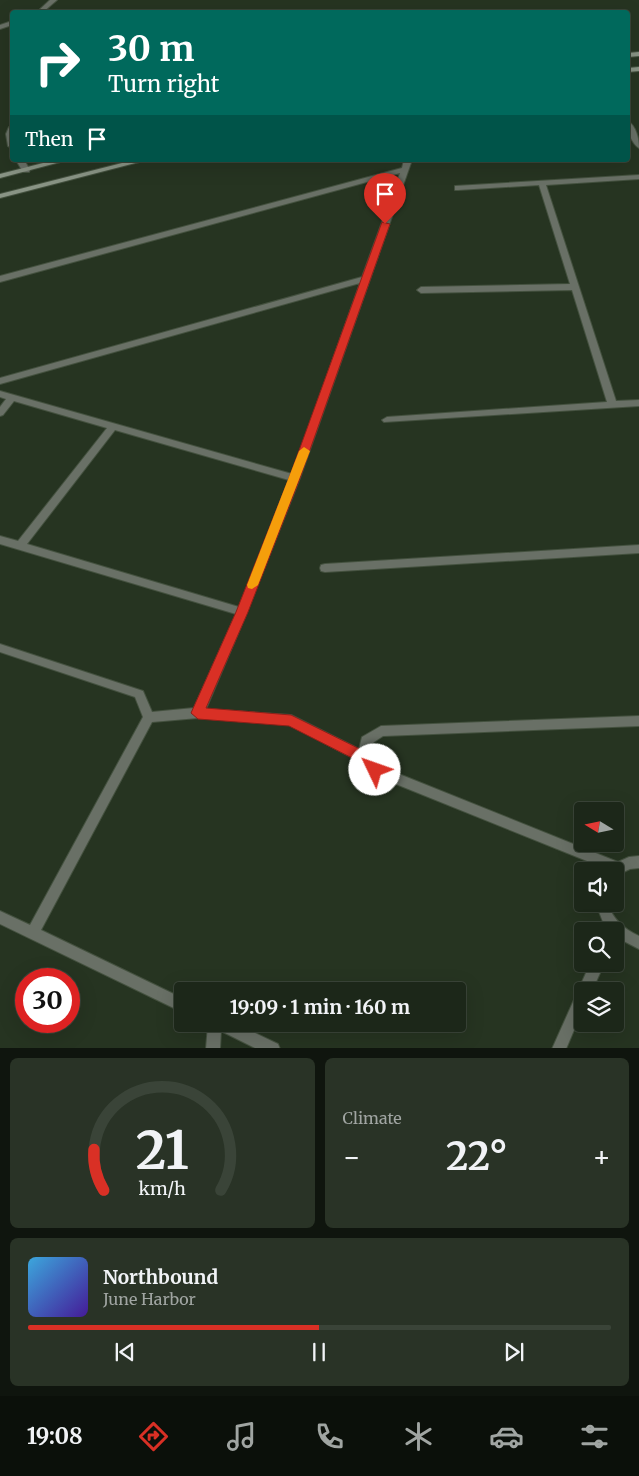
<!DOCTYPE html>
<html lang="en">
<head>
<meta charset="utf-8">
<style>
  :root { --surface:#1c2719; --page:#293326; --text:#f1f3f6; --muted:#a0a5a2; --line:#3a4438; --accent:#d93025 }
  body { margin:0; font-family:Merriweather,serif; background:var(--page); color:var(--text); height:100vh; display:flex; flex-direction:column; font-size:19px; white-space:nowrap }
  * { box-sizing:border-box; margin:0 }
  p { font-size:16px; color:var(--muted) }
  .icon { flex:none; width:28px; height:28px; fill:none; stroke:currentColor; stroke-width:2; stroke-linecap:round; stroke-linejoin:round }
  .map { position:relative; height:1048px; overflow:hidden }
  .panel { display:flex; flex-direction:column; gap:10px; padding:10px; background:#0f150e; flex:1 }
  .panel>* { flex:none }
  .top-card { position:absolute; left:10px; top:10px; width:620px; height:152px; border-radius:5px; box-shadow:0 5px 20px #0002,0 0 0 1px var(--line); background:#00695c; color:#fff; overflow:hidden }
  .needle { width:32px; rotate:280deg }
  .fabs { position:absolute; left:574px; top:802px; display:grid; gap:10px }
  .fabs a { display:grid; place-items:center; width:50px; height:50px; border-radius:5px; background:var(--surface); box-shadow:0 5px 20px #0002,0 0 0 1px var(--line); font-size:25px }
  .speed { position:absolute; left:15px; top:968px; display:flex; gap:10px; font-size:25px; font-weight:700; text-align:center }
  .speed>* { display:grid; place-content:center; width:65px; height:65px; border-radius:50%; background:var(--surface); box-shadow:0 5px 20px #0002,0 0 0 1px var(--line); line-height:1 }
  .speed .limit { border:8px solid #d22; background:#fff; color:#111 }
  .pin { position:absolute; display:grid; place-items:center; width:42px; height:42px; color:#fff; margin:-51px -21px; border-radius:50% 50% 50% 0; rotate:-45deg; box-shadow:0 0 5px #0007 }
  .pin .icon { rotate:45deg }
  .me { position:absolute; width:55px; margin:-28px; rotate:312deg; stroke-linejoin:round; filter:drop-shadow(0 0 4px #0008) }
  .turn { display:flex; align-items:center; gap:18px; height:105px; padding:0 15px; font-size:22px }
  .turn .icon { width:65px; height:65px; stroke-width:2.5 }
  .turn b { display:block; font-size:35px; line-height:42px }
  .then { display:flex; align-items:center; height:48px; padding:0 15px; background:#0003; gap:10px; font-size:19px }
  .big { font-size:38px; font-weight:700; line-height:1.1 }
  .panel .card { flex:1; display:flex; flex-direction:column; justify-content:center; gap:8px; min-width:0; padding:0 18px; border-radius:8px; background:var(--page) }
  .panel .dial { align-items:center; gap:0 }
  .dial svg { height:130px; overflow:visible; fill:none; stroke:var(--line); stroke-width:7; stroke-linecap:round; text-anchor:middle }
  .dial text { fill:var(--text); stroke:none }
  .song { display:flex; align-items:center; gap:15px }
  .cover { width:60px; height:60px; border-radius:8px; background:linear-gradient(135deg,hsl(200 70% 55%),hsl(260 70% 35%)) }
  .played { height:5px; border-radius:2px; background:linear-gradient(90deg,var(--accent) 50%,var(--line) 50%) }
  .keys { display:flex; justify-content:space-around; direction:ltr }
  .heat { display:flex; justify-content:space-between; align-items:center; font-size:28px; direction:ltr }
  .panel .tiles { flex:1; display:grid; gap:10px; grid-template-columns:1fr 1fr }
  .card:last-child { grid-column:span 2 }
  .trip { position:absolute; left:174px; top:982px; width:292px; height:50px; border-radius:5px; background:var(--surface); box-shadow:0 5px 20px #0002,0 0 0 1px var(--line); font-weight:700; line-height:50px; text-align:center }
  .tabs { display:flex; height:80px; justify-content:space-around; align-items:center; background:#0b100a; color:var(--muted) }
  .tabs .icon { width:35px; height:35px }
  .tabs .active { color:var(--accent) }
  .tabs b { font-size:22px; color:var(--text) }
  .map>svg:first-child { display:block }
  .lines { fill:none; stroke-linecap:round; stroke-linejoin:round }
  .lane-casing { stroke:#44513f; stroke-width:2 }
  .street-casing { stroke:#44513f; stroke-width:2 }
  .secondary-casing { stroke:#44513f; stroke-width:2 }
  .lane { fill:#697066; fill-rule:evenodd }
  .street { fill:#697066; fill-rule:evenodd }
  .secondary { fill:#899485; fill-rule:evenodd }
  .route { fill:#d93025; stroke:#8d1f18 }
  .slow { fill:#f59e0b }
</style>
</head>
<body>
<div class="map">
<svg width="639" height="1049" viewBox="0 0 639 1049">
  <rect width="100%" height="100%" fill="#263421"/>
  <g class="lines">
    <defs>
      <path id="lane" d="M9 127H12V148L8 146 6 134Z
        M16 160H24L30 170 29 172H23Z"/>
      <path id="street" d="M50 0H57L43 12H37Z
        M12 21V25L0 29V25Z
        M628 121C636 126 639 139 639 148 631 143 627 130 628 121Z
        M404 160H412L300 478 247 612 206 709 291 715 359 749 362 737 381 726 639 716V726L383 736 371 744 369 756 379 766 618 862 629 857 639 856V868L630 869 615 876V871H607V869L371 774 359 761 290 725 198 718 152 722 41 930 182 998V1012L0 924V911L30 925 143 717 135 697 0 652V644L143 691 152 712 194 708 236 614 0 544V536L18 541 107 428 14 401 3 415 0 416V407L6 399 0 397V391L292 474 360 283 0 384V378L362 277 400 173 0 282V276L402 168ZM115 430 289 480 239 607 27 544Z
        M639 175V179L546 185 616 401 639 400V406L384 422 382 420 387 417 607 402 572 290 421 293 417 290 421 287 570 284 539 185 458 190H455V186Z
        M639 545V553L325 572 321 571 320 568 321 565 325 564Z
        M596 904H608C613 920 624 929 639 936V949L616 937 615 931H610L603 922Z
        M590 964H604L592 991H582V1011L566 1049H552Z
        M208 1024H236L278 1044 280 1049H257L221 1031 220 1049H206Z"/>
      <path id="secondary" d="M639 52V56L628 57V53Z
        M639 67V71L628 72V68Z
        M55 160H68L0 178V174Z
        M134 160H147L0 198V194Z"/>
    </defs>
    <use href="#lane" class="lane-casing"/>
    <use href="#street" class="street-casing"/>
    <use href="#secondary" class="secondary-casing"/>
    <use href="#lane" class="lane"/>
    <use href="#street" class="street"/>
    <use href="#secondary" class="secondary"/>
  </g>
  <path class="route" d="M382 222 390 224 300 478 248 612 206 708 291 715 368 753 382 770 380 774 375 776 370 774 358 761 289 726 198 719 191 713 236 612 289 478Z"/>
  <path class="slow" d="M304 447 310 451 258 585 252 589 248 588 247 585 299 451Z"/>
</svg>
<div class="fabs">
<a><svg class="needle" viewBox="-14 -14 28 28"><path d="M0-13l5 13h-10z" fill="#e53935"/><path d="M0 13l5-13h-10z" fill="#a0a5a2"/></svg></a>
<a><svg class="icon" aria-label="sound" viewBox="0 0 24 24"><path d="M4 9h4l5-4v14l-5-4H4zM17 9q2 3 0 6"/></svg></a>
<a><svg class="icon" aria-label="search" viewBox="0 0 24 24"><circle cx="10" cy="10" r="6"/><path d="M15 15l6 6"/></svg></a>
<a><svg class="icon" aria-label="layers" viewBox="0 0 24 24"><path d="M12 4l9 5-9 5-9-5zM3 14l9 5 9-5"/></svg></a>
</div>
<div class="speed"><div class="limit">30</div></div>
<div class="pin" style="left:385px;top:224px;background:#d93025"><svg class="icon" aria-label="arrive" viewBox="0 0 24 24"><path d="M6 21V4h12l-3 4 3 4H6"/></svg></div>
<svg class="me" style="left:375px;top:770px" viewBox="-20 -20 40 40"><circle r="19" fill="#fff"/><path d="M0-13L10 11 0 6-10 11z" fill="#d93025"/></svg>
<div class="trip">19:09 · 1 min · 160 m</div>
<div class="top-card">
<div class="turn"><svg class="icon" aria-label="right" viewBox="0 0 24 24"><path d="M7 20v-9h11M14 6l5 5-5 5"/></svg><div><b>30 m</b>Turn right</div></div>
<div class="then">Then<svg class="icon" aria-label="arrive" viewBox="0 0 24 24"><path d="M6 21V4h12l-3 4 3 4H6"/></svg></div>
</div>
</div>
<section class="panel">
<div class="tiles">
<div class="card dial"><svg viewBox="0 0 100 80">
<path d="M14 69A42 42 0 1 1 86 69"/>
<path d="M14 69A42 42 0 0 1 8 44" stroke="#d93025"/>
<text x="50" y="56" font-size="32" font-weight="700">21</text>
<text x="50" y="72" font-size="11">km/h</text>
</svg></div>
<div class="card"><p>Climate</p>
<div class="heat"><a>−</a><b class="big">22°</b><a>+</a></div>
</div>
<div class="card">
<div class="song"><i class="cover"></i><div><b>Northbound</b><p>June Harbor</p></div></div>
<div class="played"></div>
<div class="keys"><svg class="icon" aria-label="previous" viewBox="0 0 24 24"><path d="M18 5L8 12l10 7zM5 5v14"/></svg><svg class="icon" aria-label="pause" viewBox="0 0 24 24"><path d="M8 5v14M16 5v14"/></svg><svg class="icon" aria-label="next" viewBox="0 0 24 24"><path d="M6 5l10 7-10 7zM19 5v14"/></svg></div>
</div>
</div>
</section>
<nav class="tabs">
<b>19:08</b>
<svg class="icon active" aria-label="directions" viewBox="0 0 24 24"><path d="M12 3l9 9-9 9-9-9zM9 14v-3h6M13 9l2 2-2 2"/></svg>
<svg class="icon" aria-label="music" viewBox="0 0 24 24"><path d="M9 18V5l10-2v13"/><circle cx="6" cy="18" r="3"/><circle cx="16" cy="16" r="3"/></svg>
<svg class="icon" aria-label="phone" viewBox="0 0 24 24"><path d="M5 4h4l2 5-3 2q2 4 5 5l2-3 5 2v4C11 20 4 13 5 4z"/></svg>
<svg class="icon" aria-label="climate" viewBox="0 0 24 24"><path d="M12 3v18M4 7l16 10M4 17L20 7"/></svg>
<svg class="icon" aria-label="car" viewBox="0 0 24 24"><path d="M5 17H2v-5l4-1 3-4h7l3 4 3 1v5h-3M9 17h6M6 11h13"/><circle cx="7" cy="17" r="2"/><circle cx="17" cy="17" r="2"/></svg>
<svg class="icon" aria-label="filters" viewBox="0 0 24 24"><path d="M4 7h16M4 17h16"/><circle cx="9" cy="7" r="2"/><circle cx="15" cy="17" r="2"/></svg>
</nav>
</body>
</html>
